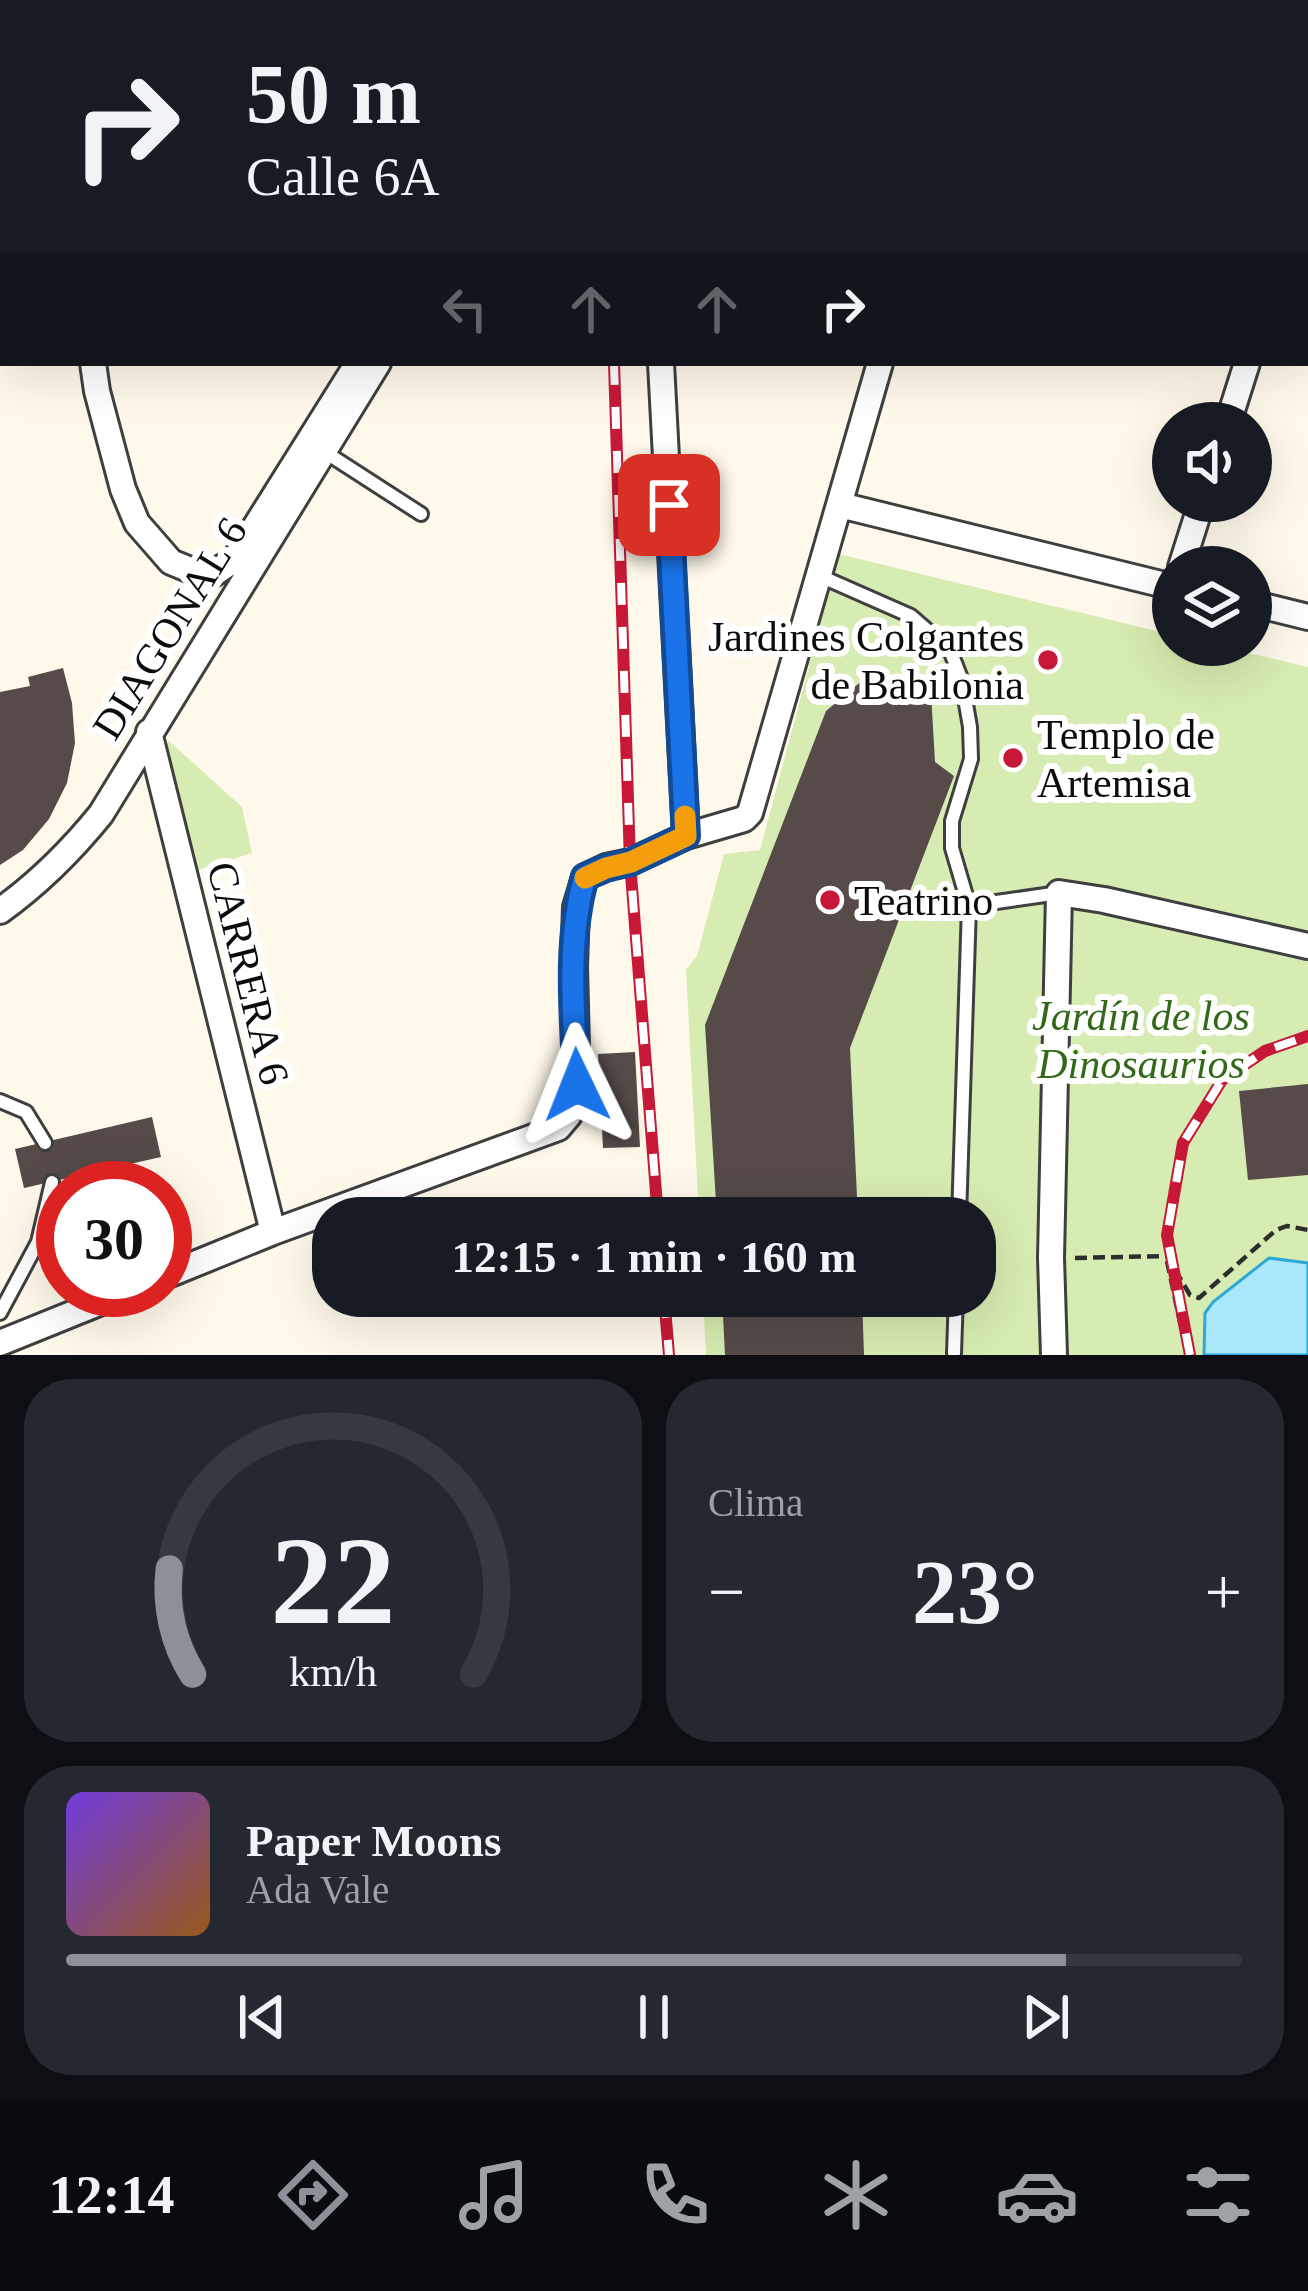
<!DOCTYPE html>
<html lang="es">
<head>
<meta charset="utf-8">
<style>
  :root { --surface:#171b24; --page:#242831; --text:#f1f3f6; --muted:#9ea1a6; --line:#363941; --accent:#8c9099 }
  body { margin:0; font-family:Georgia,serif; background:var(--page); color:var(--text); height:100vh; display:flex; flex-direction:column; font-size:45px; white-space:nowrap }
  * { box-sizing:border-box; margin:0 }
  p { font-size:39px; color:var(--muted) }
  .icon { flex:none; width:66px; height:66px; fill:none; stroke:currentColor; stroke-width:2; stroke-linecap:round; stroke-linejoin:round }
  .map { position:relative; height:1355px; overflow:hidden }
  .details { display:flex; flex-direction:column; gap:24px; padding:24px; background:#0d0f14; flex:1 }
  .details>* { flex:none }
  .top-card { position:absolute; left:0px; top:0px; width:1308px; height:366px; box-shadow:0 12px 48px #0002; background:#171b24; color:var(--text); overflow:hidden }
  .buttons { position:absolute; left:1152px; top:402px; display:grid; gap:24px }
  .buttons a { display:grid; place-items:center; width:120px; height:120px; border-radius:50%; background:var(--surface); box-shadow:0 12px 48px #0002; font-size:60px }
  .speed { position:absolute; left:36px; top:1161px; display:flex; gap:24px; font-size:60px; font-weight:700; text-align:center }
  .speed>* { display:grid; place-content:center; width:156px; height:156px; border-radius:50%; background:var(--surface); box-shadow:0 12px 48px #0002; line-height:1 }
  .speed .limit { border:18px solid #d22; background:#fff; color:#111 }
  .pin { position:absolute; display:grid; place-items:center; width:102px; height:102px; color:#fff; margin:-51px; border-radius:24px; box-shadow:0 6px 18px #0006 }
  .me { position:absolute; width:132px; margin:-66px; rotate:358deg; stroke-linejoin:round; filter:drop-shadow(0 0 9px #0008) }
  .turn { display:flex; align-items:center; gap:42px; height:252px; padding:0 48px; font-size:54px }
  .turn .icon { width:156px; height:156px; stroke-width:2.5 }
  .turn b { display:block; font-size:84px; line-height:102px }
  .lanes { display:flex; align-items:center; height:114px; padding:0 48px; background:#0003; justify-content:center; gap:60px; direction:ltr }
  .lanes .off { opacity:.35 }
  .big { font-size:90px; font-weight:700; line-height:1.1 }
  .details .widget { flex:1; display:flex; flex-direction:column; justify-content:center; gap:18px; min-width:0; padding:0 42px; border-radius:48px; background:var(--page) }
  .details .dial { align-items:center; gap:0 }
  .dial svg { height:312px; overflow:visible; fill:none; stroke:var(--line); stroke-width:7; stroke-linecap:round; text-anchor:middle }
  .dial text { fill:var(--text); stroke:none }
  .song { display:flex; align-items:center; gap:36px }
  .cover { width:144px; height:144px; border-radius:18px; background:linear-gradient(135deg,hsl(260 70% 55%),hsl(30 70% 35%)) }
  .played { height:12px; border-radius:6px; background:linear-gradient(90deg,var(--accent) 85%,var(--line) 85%) }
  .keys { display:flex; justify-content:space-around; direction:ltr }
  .heat { display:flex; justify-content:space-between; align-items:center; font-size:66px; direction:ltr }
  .details .tiles { flex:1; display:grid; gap:24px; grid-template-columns:1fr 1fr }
  .widget:last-child { grid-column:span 2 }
  .trip { position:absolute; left:312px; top:1197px; width:684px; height:120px; border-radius:48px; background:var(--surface); box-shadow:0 12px 48px #0002; font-weight:700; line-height:120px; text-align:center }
  .dock { display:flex; height:192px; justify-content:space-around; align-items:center; background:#090b0e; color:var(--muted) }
  .dock .icon { width:84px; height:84px }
  .dock .active { color:var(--accent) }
  .dock b { font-size:54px; color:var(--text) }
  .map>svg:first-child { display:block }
  .green { fill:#d7ecb2 }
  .water { fill:#abe7fb; stroke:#2ca8d8; stroke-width:3 }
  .building { fill:#564b48 }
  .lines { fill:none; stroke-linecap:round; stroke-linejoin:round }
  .lane-casing { stroke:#3f3f3f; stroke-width:18 }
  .street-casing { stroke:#3f3f3f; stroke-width:30 }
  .path { stroke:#2e2e2e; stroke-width:4.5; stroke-dasharray:12 6; stroke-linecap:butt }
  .lane { stroke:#fff; stroke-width:12 }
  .street { stroke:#fff; stroke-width:24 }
  .rail-casing { stroke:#c71937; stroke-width:12 }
  .rail { stroke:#fff; stroke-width:8; stroke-dasharray:22; stroke-linecap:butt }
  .route-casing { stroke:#114b97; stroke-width:30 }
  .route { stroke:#1a73e8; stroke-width:21 }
  .slow { stroke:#f59e0b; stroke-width:21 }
  .poi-dot { fill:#c71937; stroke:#fff; stroke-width:4.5 }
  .labels { text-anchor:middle; stroke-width:12; stroke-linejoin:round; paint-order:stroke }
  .street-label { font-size:42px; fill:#0c0c0c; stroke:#fff }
  .poi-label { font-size:42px; fill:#0c0c0c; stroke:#fff; text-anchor:start }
  .park-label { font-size:42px; font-style:italic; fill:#326918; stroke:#fff }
</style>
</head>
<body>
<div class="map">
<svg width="1308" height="1355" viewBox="0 0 1308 1355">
  <rect width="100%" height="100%" fill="#fff9eb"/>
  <path class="green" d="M839 554 1173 635V645H1215L1308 667V1355H706L703 1296H975V1218H699L686 969 697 956 724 854 760 850Z
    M169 741 242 807 252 853 189 873 160 754Z"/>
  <path class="water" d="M1269 1258 1308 1263V1355H1204L1205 1313 1213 1302Z"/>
  <path class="building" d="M63 668 72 703 75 743 67 783 49 819 23 850 0 865V692L30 686 28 677Z
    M870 674 931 693 935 762 954 776 850 1048 858 1218H717L705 1025 826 711Z
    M635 1052 640 1147 603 1148 598 1054Z
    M1308 1084V1175L1248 1180 1239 1091Z
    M152 1117 161 1157 24 1188 15 1149Z
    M722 1296H862L864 1355H725Z"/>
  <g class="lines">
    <defs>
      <path id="lane" d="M325 452 421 514
        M820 576 911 616 950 650 962 681 970 727 971 759 952 821V848L969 906 959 1218
        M969 906 1059 893
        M0 1101 26 1112 45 1143
        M0 1313 38 1242 52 1182
        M954 1353 956 1296"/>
      <path id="street" d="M643 0V3
        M104 3 105 0
        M259 3 261 0
        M826 3 827 0
        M979 3 980 0
        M1305 183 1308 174
        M0 212 3 206
        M93 363 97 391 123 489 137 523 171 562 200 574H213L235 559 358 363
        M661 363 686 836
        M1228 423 1247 363
        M840 505 1173 587
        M1181 567 1202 501
        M1251 603 1308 617
        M149 732 273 1232
        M0 911C39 883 71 851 101 814L378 363
        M165 1276 273 1232 558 1128 569 1115 577 1085 574 967 576 907 585 877 606 867 630 862 686 836 744 819 750 813 880 363
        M0 1343 131 1290
        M1054 1355 1051 1258 1059 893 1104 900 1308 946"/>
    </defs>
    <use href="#lane" class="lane-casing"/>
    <use href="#street" class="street-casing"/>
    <path class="path" d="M1075 1258 1167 1256 1190 1295 1199 1298 1276 1230 1287 1226 1308 1230
      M1167 1261 1187 1355"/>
    <use href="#lane" class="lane"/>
    <use href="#street" class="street"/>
    <defs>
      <path id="rail" d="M603 0V3
        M614 363 630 862 658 1218
        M664 1296 669 1355
        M1190 1355 1167 1235 1183 1143 1222 1080 1265 1051 1308 1036"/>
    </defs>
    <use href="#rail" class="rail-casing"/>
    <use href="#rail" class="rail"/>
  </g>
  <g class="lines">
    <defs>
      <path id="route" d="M577 1085C574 1017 566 942 585 877L606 868 631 862 686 836 669 505"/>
    </defs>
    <use href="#route" class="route-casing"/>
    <use href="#route" class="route"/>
    <path class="slow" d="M585 878 606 868 631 862 686 836 685 816"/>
  </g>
  <g class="poi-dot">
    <circle cx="1048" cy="660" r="12"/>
    <circle cx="1013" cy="758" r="12"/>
    <circle cx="830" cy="900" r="12"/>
  </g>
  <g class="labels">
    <g class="street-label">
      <text transform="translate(169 628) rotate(-58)" y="15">DIAGONAL 6</text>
      <text transform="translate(249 973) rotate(76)" y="15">CARRERA 6</text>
    </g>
    <g class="poi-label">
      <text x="1024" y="651" text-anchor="end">Jardines Colgantes<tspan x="1024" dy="48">de Babilonia</tspan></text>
      <text x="1037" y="749">Templo de<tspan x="1037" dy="48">Artemisa</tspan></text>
      <text x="854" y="915">Teatrino</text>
    </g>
    <g class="park-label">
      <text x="1141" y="1030">Jardín de los<tspan x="1141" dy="48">Dinosaurios</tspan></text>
    </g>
  </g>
</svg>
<div class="buttons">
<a><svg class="icon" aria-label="sound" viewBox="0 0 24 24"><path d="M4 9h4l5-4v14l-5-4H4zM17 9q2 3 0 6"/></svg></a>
<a><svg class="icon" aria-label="layers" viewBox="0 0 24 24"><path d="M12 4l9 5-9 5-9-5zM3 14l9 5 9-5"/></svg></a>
</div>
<div class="speed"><div class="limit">30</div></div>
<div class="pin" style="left:669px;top:505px;background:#d93025"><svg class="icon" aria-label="arrive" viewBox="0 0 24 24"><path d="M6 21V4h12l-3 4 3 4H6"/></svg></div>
<svg class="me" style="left:577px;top:1085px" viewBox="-20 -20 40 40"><path d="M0-17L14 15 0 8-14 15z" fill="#1a73e8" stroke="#fff" stroke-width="4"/></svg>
<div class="trip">12:15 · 1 min · 160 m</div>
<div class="top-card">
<div class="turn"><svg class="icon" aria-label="right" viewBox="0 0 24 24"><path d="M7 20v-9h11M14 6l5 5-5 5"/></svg><div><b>50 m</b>Calle 6A</div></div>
<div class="lanes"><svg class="icon off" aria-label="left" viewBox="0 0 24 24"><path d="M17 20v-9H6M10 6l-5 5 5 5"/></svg><svg class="icon off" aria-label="ahead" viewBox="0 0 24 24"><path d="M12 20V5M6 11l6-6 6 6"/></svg><svg class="icon off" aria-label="ahead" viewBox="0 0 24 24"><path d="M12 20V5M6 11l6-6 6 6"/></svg><svg class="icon" aria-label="right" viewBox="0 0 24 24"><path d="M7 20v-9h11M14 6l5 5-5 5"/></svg></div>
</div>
</div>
<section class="details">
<div class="tiles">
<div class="widget dial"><svg viewBox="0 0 100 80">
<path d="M14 69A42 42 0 1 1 86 69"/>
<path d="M14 69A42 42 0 0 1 8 42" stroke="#8c9099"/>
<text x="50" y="56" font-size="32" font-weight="700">22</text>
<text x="50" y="72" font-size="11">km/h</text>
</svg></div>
<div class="widget"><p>Clima</p>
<div class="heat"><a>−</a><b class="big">23°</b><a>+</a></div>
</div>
<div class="widget">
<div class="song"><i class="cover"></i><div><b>Paper Moons</b><p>Ada Vale</p></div></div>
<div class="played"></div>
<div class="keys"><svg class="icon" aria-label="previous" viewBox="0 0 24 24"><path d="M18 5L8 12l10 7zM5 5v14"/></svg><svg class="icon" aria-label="pause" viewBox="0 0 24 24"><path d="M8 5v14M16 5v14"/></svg><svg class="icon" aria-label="next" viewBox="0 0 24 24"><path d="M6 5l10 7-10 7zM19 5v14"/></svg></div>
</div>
</div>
</section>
<nav class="dock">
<b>12:14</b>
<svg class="icon active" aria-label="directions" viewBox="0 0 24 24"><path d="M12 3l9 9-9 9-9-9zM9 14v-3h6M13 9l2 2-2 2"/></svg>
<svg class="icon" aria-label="music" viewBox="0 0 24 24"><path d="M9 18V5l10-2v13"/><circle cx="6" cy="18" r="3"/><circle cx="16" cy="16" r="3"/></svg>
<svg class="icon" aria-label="phone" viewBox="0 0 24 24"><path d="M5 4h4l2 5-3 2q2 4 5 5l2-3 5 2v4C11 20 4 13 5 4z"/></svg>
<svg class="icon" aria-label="climate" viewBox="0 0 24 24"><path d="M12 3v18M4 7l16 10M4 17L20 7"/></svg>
<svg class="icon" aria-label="car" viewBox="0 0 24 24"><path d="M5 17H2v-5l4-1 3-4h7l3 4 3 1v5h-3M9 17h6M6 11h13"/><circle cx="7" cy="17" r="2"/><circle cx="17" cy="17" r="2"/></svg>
<svg class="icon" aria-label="filters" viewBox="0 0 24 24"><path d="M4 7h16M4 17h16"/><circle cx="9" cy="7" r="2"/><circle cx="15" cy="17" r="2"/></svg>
</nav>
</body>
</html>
